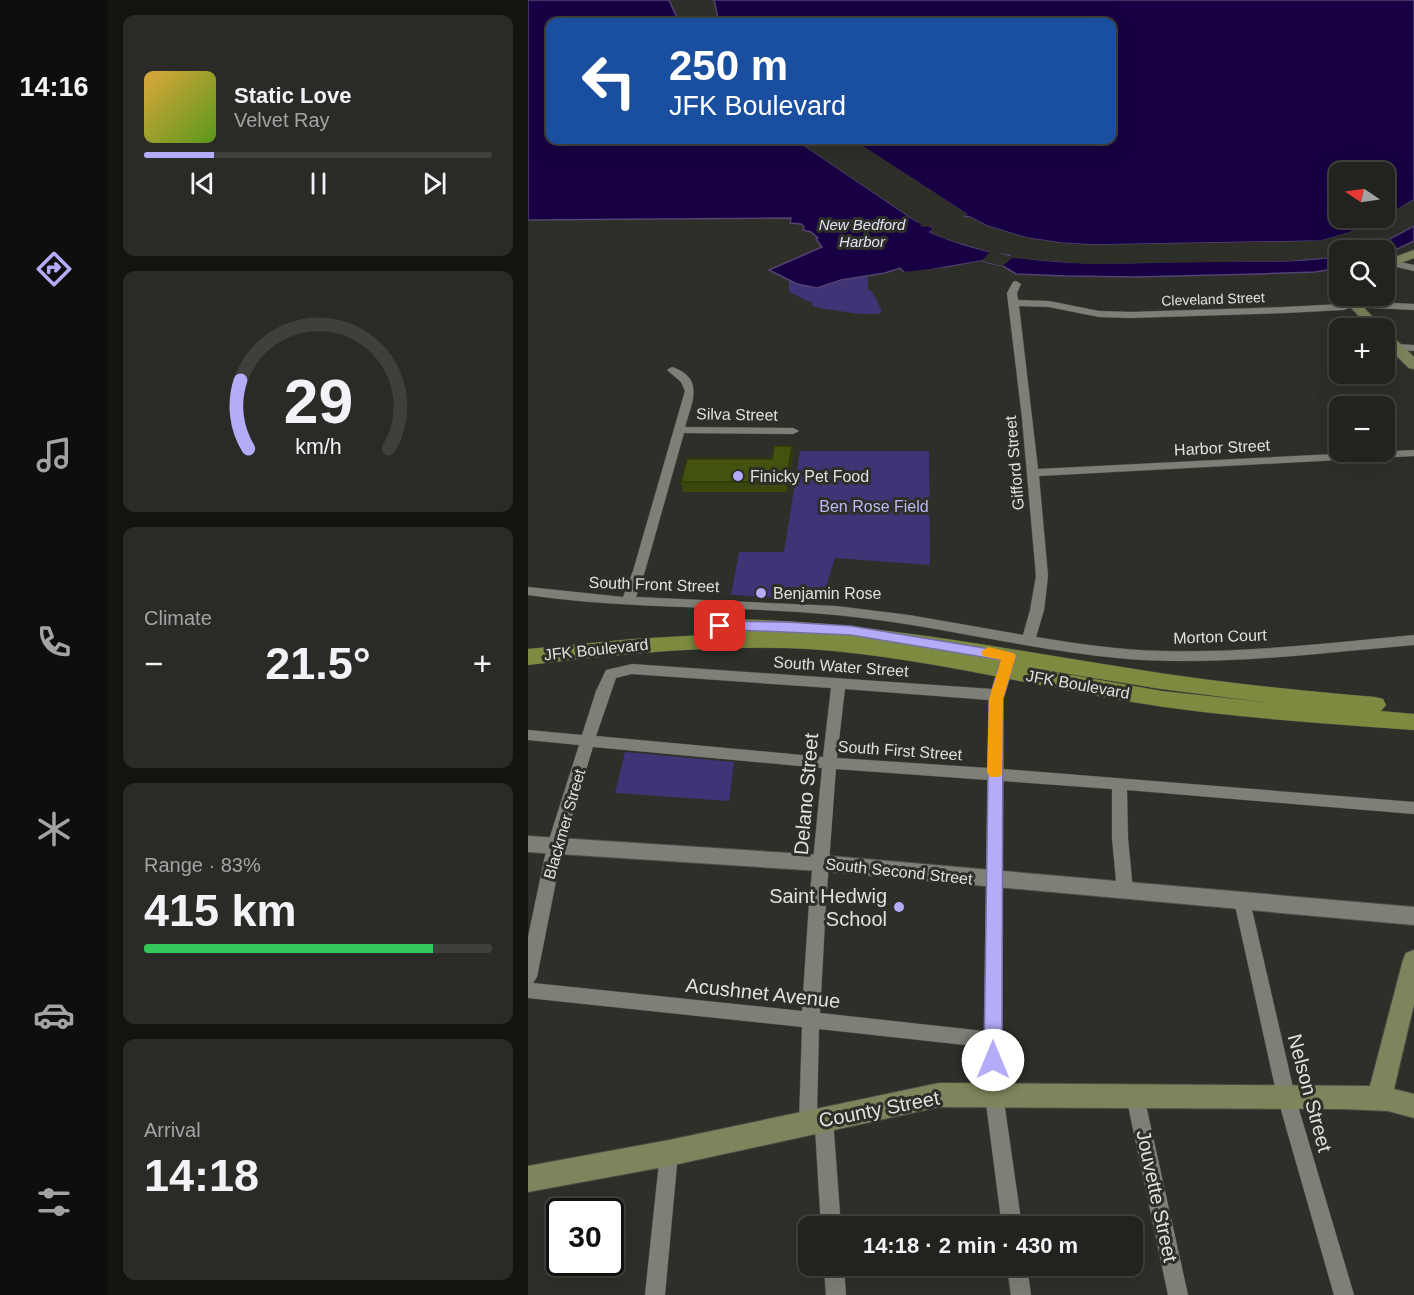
<!DOCTYPE html>
<html lang="en">
<head>
<meta charset="utf-8">
<style>
  :root { --surface:#22231e; --page:#2a2b27; --text:#f1f3f6; --muted:#a2a4a4; --line:#3f403c; --accent:#b4acf9 }
  body { margin:0; font-family:Arial,sans-serif; background:var(--page); color:var(--text); height:100vh; display:flex; flex-direction:column; font-size:22px; white-space:nowrap }
  * { box-sizing:border-box; margin:0 }
  p { font-size:20px; color:var(--muted) }
  .icon { flex:none; width:33px; height:33px; fill:none; stroke:currentColor; stroke-width:2; stroke-linecap:round; stroke-linejoin:round }
  .map { position:relative; flex:1; overflow:hidden }
  .details { display:flex; flex-direction:column; gap:15px; padding:15px; background:#131310; width:420px }
  .details>* { flex:none }
  .top-card { position:absolute; left:18px; top:18px; width:570px; height:126px; border-radius:12px; box-shadow:0 6px 24px #0002,0 0 0 2px var(--line); background:#1a4fa0; color:#fff; overflow:hidden }
  .needle { width:39px; rotate:283deg }
  .controls { position:absolute; left:801px; top:162px; display:grid; gap:12px }
  .controls a { display:grid; place-items:center; width:66px; height:66px; border-radius:12px; background:var(--surface); box-shadow:0 6px 24px #0002,0 0 0 2px var(--line); font-size:30px }
  .speed { position:absolute; left:18px; top:1198px; display:flex; gap:12px; font-size:30px; font-weight:700; text-align:center }
  .speed>* { display:grid; place-content:center; width:78px; height:78px; border-radius:50%; background:var(--surface); box-shadow:0 6px 24px #0002,0 0 0 2px var(--line); line-height:1 }
  .speed .limit { border:3px solid #111; border-radius:9px; background:#fff; color:#111 }
  .pin { position:absolute; display:grid; place-items:center; width:51px; height:51px; color:#fff; margin:-26px; border-radius:12px; box-shadow:0 3px 9px #0006 }
  .me { position:absolute; width:66px; margin:-33px; rotate:0deg; stroke-linejoin:round; filter:drop-shadow(0 0 4px #0008) }
  .turn { display:flex; align-items:center; gap:21px; height:126px; padding:0 24px; font-size:27px }
  .turn .icon { width:78px; height:78px; stroke-width:2.5 }
  .turn b { display:block; font-size:42px; line-height:51px }
  .big { font-size:45px; font-weight:600; line-height:1.1 }
  .details .card { flex:1; display:flex; flex-direction:column; justify-content:center; gap:9px; min-width:0; padding:0 21px; border-radius:12px; background:var(--page) }
  .details .dial { align-items:center; gap:0 }
  .dial svg { height:156px; overflow:visible; fill:none; stroke:var(--line); stroke-width:7; stroke-linecap:round; text-anchor:middle }
  .dial text { fill:var(--text); stroke:none }
  .song { display:flex; align-items:center; gap:18px }
  .cover { width:72px; height:72px; border-radius:9px; background:linear-gradient(135deg,hsl(40 70% 55%),hsl(90 70% 35%)) }
  .played { height:6px; border-radius:3px; background:linear-gradient(90deg,var(--accent) 20%,var(--line) 20%) }
  .keys { display:flex; justify-content:space-around; direction:ltr }
  .heat { display:flex; justify-content:space-between; align-items:center; font-size:33px; direction:ltr }
  .charge { height:9px; border-radius:4px; background:linear-gradient(90deg,#34c759 83%,var(--line) 0) }
  .trip { position:absolute; left:270px; top:1216px; width:345px; height:60px; border-radius:12px; background:var(--surface); box-shadow:0 6px 24px #0002,0 0 0 2px var(--line); font-weight:600; line-height:60px; text-align:center }
  main { display:flex; flex:1; min-height:0 }
  .tabs { display:flex; flex-direction:column; width:108px; justify-content:space-around; align-items:center; background:#0e0e0c; color:var(--muted) }
  .tabs .icon { width:42px; height:42px }
  .tabs .selected { color:var(--accent) }
  .tabs b { font-size:27px; color:var(--text) }
  .map>svg:first-child { display:block }
  .green { fill:#403477 }
  .water { fill:#170043; stroke:#534471; stroke-width:1.5 }
  .pier { fill:#2d2f28 }
  .lines { fill:none; stroke-linecap:round; stroke-linejoin:round }
  .minor-casing { stroke:#4b4c46; stroke-width:1 }
  .tertiary-casing { stroke:#4b4c46; stroke-width:2 }
  .secondary-casing { stroke:#4b4c46; stroke-width:2 }
  .primary-casing { stroke:#4b4c46; stroke-width:1 }
  .minor { fill:#7e8078; fill-rule:evenodd }
  .tertiary { fill:#7e8078; fill-rule:evenodd }
  .secondary { fill:#7d855c; fill-rule:evenodd }
  .primary { fill:#7c8b3f; fill-rule:evenodd }
  .wall { fill:#3a470d }
  .shaded-wall { fill:#30390a }
  .building { fill:#44520f; stroke:#30390a; stroke-width:1.5 }
  .route { fill:#b4acf9; stroke:#7570a2; stroke-width:1.5 }
  .slow { fill:#f59e0b }
  .poi-dot { fill:#b4acf9; stroke:#2d2f28; stroke-width:2 }
  .labels { text-anchor:middle; stroke-width:6; stroke-linejoin:round; paint-order:stroke }
  .far-street-label { font-size:14px; fill:#e0e1dd; stroke:#2d2f28 }
  .far-water-label { font-size:15px; font-style:italic; fill:#e2e1f6; stroke:#2d2f28 }
  .street-label { font-size:16px; fill:#e0e1dd; stroke:#2d2f28 }
  .poi-label { font-size:16px; fill:#e0e1dd; stroke:#2d2f28; text-anchor:start }
  .park-label { font-size:16px; fill:#bdb8f6; stroke:#2d2f28 }
  .near-street-label { font-size:20px; fill:#e0e1dd; stroke:#2d2f28 }
  .near-poi-label { font-size:20px; fill:#e0e1dd; stroke:#2d2f28; text-anchor:end }
</style>
</head>
<body>
<main>
<nav class="tabs">
<b>14:16</b>
<svg class="icon selected" aria-label="directions" viewBox="0 0 24 24"><path d="M12 3l9 9-9 9-9-9zM9 14v-3h6M13 9l2 2-2 2"/></svg>
<svg class="icon" aria-label="music" viewBox="0 0 24 24"><path d="M9 18V5l10-2v13"/><circle cx="6" cy="18" r="3"/><circle cx="16" cy="16" r="3"/></svg>
<svg class="icon" aria-label="phone" viewBox="0 0 24 24"><path d="M5 4h4l2 5-3 2q2 4 5 5l2-3 5 2v4C11 20 4 13 5 4z"/></svg>
<svg class="icon" aria-label="climate" viewBox="0 0 24 24"><path d="M12 3v18M4 7l16 10M4 17L20 7"/></svg>
<svg class="icon" aria-label="car" viewBox="0 0 24 24"><path d="M5 17H2v-5l4-1 3-4h7l3 4 3 1v5h-3M9 17h6M6 11h13"/><circle cx="7" cy="17" r="2"/><circle cx="17" cy="17" r="2"/></svg>
<svg class="icon" aria-label="filters" viewBox="0 0 24 24"><path d="M4 7h16M4 17h16"/><circle cx="9" cy="7" r="2"/><circle cx="15" cy="17" r="2"/></svg>
</nav>
<section class="details">
<div class="card">
<div class="song"><i class="cover"></i><div><b>Static Love</b><p>Velvet Ray</p></div></div>
<div class="played"></div>
<div class="keys"><svg class="icon" aria-label="previous" viewBox="0 0 24 24"><path d="M18 5L8 12l10 7zM5 5v14"/></svg><svg class="icon" aria-label="pause" viewBox="0 0 24 24"><path d="M8 5v14M16 5v14"/></svg><svg class="icon" aria-label="next" viewBox="0 0 24 24"><path d="M6 5l10 7-10 7zM19 5v14"/></svg></div>
</div>
<div class="card dial"><svg viewBox="0 0 100 80">
<path d="M14 69A42 42 0 1 1 86 69"/>
<path d="M14 69A42 42 0 0 1 10 34" stroke="#b4acf9"/>
<text x="50" y="56" font-size="32" font-weight="700">29</text>
<text x="50" y="72" font-size="11">km/h</text>
</svg></div>
<div class="card"><p>Climate</p>
<div class="heat"><a>−</a><b class="big">21.5°</b><a>+</a></div>
</div>
<div class="card"><p>Range · 83%</p><b class="big">415 km</b><div class="charge"></div></div>
<div class="card"><p>Arrival</p><b class="big">14:18</b></div>
</section>
<div class="map">
<svg width="886" height="1295" viewBox="0 0 886 1295">
  <rect width="100%" height="100%" fill="#2d2f28"/>
  <path class="green" d="M340 276V289L345 293 354 311 351 314H331L285 307 284 303 261 292V281C290 295 311 277 340 276Z
    M272 451H401L402 565 307 558 294 600 203 595 211 552H256Z
    M97 752 206 762 201 801 87 793Z"/>
  <path class="water" d="M0 0H141L151 22H22V140H268L388 221 406 228 402 232C488 270 575 263 666 261 715 260 764 264 811 256V268L787 272 731 274 609 277 538 276 488 274 475 266 453 261 378 274 372 268 357 273 313 280 289 288 269 284 241 270 294 247 288 239 290 238 283 232 275 230 276 227 273 224 262 223 263 218 0 220Z
    M186 0H886V200L857 217 856 172H812V218H856L821 233 793 241 564 245 533 243 499 238 459 226 442 217 434 216 438 214 324 140H584V22H191Z
    M886 226V241L857 255 856 250H834L851 245Z"/>
  <path class="pier" d="M268 140H273L398 224 405 226 409 229 407 231 483 257V254L524 260 560 261 760 258 812 253 811 256 760 261 560 264 484 258 475 266 454 261 445 266 416 272 378 276 372 268 375 272 422 267 453 261 462 252 418 239 402 232 405 228 403 227 389 226 394 225Z
    M321 140 335 146 439 214 435 216 437 218 442 217 459 226 499 238 533 243 564 245 792 241 838 227 886 200V204L839 229 793 244 564 248 533 246 498 241 458 229 442 220H435L431 217 433 213Z"/>
  <g class="lines">
    <defs>
      <path id="minor" d="M863 260 886 265V271L860 265 858 263Z
        M488 281 493 284 489 293 490 300 521 301 571 311 603 312 757 307 814 304 824 301 886 304V310L825 307 815 310 757 313 603 318 571 317 521 307 491 306 510 469 886 450V456L511 476 520 576 516 610 508 637C550 644 592 650 635 651 719 653 803 643 886 635V645C791 653 696 666 600 659 502 651 406 624 308 615 206 605 102 610 0 595V587L95 597 105 571 157 391 153 382 139 370 144 367C177 378 164 402 157 427L265 428 271 431 265 434 156 433 117 571 108 597 308 606 381 615 495 635 502 610 508 576 494 418 479 293 485 282Z
        M868 344 886 345V351L864 349 863 347Z
        M479 657 486 662 475 699V769L886 802V814L599 790 600 838 605 891 603 896 597 898 591 896 589 891 584 838V789L475 781 473 1080 494 1227H474L455 1080V1047L291 1029 289 1113 296 1110 303 1113 305 1119 313 1227H293L287 1128 280 1132 273 1129 271 1123 274 1027 0 998V937L19 846 51 745 0 740V730L54 735 68 691 78 670 104 664 464 689 472 662ZM104 674 303 688 295 757 68 736 88 678ZM317 689 461 700 460 768 309 758ZM65 747 294 768 281 903 274 1011 5 983 9 977 35 846ZM308 769 460 780 456 1031 292 1013 298 903Z
        M714 894 720 896 722 901 767 1096 826 1295H806L749 1096 706 901 708 896Z
        M607 1087 613 1090 616 1096 660 1295H640L598 1096 601 1090Z
        M141 1144 148 1146 150 1153 137 1295H117L132 1153 134 1146Z
        M296 1266H316L318 1295H298Z
        M479 1266H499L503 1295H483Z"/>
      <path id="tertiary" d="M0 836 292 855 886 907V925L292 871 0 852Z"/>
      <path id="secondary" d="M886 250V258L856 269V261Z
        M812 296H825L855 328H842Z
        M856 332 861 333 886 357V369L881 368 856 344Z
        M886 950V1004L866 1089 886 1094V1118L860 1111 814 1109 411 1107 141 1166 0 1192V1166L141 1140 411 1083 842 1086 875 960 878 953Z"/>
      <path id="primary" d="M193 619C329 620 460 646 594 667 678 681 762 690 847 697L855 699 858 705 853 711 886 714V730C790 723 693 717 598 701 492 683 387 656 280 649 187 644 93 654 0 665V649L105 639 211 633 186 631 183 626 186 621ZM487 665 633 689 735 702 634 691Z"/>
    </defs>
    <use href="#minor" class="minor-casing"/>
    <use href="#tertiary" class="tertiary-casing"/>
    <use href="#secondary" class="secondary-casing"/>
    <use href="#primary" class="primary-casing"/>
    <use href="#minor" class="minor"/>
    <use href="#tertiary" class="tertiary"/>
    <use href="#secondary" class="secondary"/>
    <use href="#primary" class="primary"/>
  </g>
  <path class="wall" d="M264 446 265 456 259 492H155L153 482 244 459Z"/>
  <path class="shaded-wall" d="M264 446 265 456 259 492 258 482Z"/>
  <path class="building" d="M246 446H264L258 482H153L159 459H244Z"/>
  <path class="route" d="M192 621 259 622 323 626 486 653 488 656 475 699 474 1060 471 1066 465 1069 458 1066 456 1060 461 699 473 660 323 635 187 629 185 626 187 623Z"/>
  <path class="slow" d="M460 647 486 653 488 656 475 699 474 772 472 777H462L459 772 461 699 473 660 455 656 453 652Z"/>
  <g class="poi-dot">
    <circle cx="210" cy="476" r="6"/>
    <circle cx="233" cy="593" r="6"/>
    <circle cx="371" cy="907" r="6"/>
  </g>
  <g class="labels">
    <g class="far-street-label">
      <text transform="translate(685 299) rotate(-2)" y="5">Cleveland Street</text>
    </g>
    <g class="far-water-label">
      <text x="334" y="230">New Bedford<tspan x="334" dy="17">Harbor</tspan></text>
    </g>
    <g class="street-label">
      <text transform="translate(209 414) rotate(1)" y="6">Silva Street</text>
      <text transform="translate(694 447) rotate(-3)" y="6">Harbor Street</text>
      <text transform="translate(486 463) rotate(-95)" y="6">Gifford Street</text>
      <text transform="translate(126 584) rotate(2)" y="6">South Front Street</text>
      <text transform="translate(692 636) rotate(-2)" y="6">Morton Court</text>
      <text transform="translate(68 649) rotate(-6)" y="6">JFK Boulevard</text>
      <text transform="translate(313 666) rotate(4)" y="6">South Water Street</text>
      <text transform="translate(550 684) rotate(10)" y="6">JFK Boulevard</text>
      <text transform="translate(372 750) rotate(4)" y="6">South First Street</text>
      <text transform="translate(36 824) rotate(-74)" y="6">Blackmer Street</text>
      <text transform="translate(371 871) rotate(6)" y="6">South Second Street</text>
    </g>
    <g class="poi-label">
      <text x="222" y="482">Finicky Pet Food</text>
      <text x="245" y="599">Benjamin Rose</text>
    </g>
    <g class="park-label">
      <text x="346" y="512">Ben Rose Field</text>
    </g>
    <g class="near-street-label">
      <text transform="translate(278 794) rotate(-85)" y="7">Delano Street</text>
      <text transform="translate(235 993) rotate(6)" y="7">Acushnet Avenue</text>
      <text transform="translate(782 1093) rotate(75)" y="7">Nelson Street</text>
      <text transform="translate(351 1109) rotate(-11)" y="7">County Street</text>
      <text transform="translate(629 1196) rotate(78)" y="7">Jouvette Street</text>
    </g>
    <g class="near-poi-label">
      <text x="359" y="903">Saint Hedwig<tspan x="359" dy="23">School</tspan></text>
    </g>
  </g>
</svg>
<div class="controls">
<a><svg class="needle" viewBox="-14 -14 28 28"><path d="M0-13l5 13h-10z" fill="#e53935"/><path d="M0 13l5-13h-10z" fill="#a2a4a4"/></svg></a>
<a><svg class="icon" aria-label="search" viewBox="0 0 24 24"><circle cx="10" cy="10" r="6"/><path d="M15 15l6 6"/></svg></a>
<a>+</a>
<a>−</a>
</div>
<div class="speed"><div class="limit">30</div></div>
<div class="pin" style="left:192px;top:626px;background:#d93025"><svg class="icon" aria-label="arrive" viewBox="0 0 24 24"><path d="M6 21V4h12l-3 4 3 4H6"/></svg></div>
<svg class="me" style="left:465px;top:1060px" viewBox="-20 -20 40 40"><circle r="19" fill="#fff"/><path d="M0-13L10 11 0 6-10 11z" fill="#b4acf9"/></svg>
<div class="trip">14:18 · 2 min · 430 m</div>
<div class="top-card">
<div class="turn"><svg class="icon" aria-label="left" viewBox="0 0 24 24"><path d="M17 20v-9H6M10 6l-5 5 5 5"/></svg><div><b>250 m</b>JFK Boulevard</div></div>
</div>
</div>
</main>
</body>
</html>
